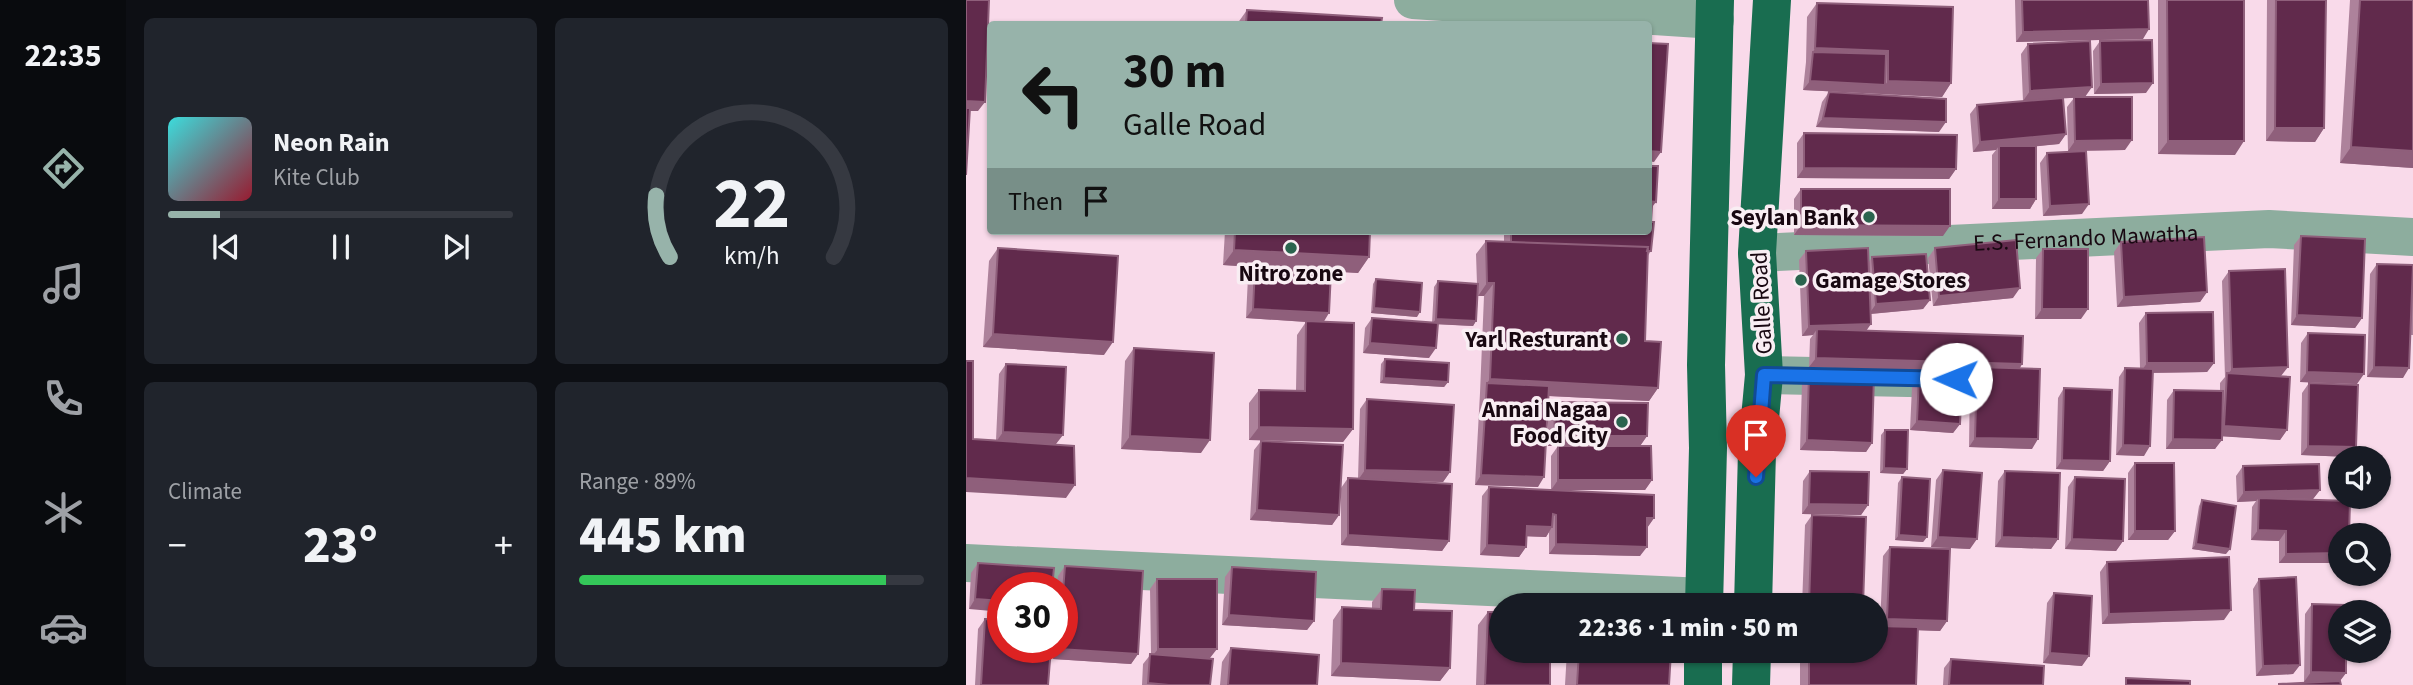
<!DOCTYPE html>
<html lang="en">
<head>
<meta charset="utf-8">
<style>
  :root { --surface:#171b24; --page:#20242c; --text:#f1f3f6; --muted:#9ea1a6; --line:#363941; --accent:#97b3aa }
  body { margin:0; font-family:"Source Sans 3",sans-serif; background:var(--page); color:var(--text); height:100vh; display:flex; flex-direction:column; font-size:26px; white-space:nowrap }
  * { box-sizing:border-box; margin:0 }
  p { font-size:23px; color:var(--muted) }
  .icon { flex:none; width:38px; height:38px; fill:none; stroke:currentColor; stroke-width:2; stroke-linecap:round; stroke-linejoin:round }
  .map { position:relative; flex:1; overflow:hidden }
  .sheet { display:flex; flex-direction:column; gap:18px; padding:18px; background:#0d0f14; width:840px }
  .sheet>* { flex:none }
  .top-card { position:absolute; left:21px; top:21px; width:665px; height:214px; border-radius:7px; box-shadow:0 2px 5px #0004; background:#97b3aa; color:#111; overflow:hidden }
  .tools { position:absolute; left:1362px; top:446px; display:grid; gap:14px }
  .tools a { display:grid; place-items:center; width:63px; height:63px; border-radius:50%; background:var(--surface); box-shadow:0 2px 5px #0004; font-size:35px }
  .speed { position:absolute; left:21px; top:572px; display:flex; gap:14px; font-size:35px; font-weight:700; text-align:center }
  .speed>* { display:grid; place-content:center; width:91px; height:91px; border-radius:50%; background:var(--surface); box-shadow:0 2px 5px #0004; line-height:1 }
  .speed .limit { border:10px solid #d22; background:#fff; color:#111 }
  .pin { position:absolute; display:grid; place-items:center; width:60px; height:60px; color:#fff; margin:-72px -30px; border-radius:50% 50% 50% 0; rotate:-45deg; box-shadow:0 0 7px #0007 }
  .pin .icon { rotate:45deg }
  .me { position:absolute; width:77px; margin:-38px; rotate:271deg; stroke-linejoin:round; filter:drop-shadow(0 0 5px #0008) }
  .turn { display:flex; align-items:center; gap:24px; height:147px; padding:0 21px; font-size:32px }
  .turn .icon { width:91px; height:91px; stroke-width:2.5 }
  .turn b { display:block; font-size:49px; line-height:60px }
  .then { display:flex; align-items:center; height:66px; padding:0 21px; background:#0003; gap:14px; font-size:26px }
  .big { font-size:52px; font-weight:800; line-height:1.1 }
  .sheet .widget { flex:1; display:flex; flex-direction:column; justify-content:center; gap:10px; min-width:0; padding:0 24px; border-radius:10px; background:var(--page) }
  .sheet .dial { align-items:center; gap:0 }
  .dial svg { height:182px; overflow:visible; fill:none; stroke:var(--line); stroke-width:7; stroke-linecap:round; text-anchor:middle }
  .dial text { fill:var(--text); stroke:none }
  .song { display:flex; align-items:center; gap:21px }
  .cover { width:84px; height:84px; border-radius:10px; background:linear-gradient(135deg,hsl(180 70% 55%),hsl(350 70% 35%)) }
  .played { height:7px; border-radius:4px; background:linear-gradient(90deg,var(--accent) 15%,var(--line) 15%) }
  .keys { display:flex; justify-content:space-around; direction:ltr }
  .heat { display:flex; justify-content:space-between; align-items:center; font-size:38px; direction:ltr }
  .charge { height:10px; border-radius:5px; background:linear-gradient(90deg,#34c759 89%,var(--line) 0) }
  .sheet .tiles { flex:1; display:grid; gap:18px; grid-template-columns:repeat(2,1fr) }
  .trip { position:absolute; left:523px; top:593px; width:399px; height:70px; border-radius:35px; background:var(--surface); box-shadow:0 2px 5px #0004; font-weight:800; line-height:70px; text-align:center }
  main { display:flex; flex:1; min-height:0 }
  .dock { display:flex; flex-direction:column; width:126px; justify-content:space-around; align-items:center; background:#090b0e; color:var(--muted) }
  .dock .icon { width:49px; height:49px }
  .dock .current { color:var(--accent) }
  .dock b { font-size:32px; color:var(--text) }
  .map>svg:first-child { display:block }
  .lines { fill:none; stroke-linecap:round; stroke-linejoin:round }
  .street { stroke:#8dad9e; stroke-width:38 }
  .highway { stroke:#196d50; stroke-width:38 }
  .wall { fill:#ad829b }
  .shaded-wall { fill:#8f5f7b }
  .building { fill:#612a4c; stroke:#8f5f7b; stroke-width:2 }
  .route-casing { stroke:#114b97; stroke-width:18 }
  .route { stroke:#1a73e8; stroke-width:12 }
  .poi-dot { fill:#2a644e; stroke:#f9eef3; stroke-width:2.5 }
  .labels { text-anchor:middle; stroke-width:7; stroke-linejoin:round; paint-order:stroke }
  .poi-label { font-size:23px; font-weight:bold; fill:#180811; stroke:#f9eef3; text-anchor:end }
  .street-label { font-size:23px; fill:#180811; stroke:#f9eef3 }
</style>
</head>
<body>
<main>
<nav class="dock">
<b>22:35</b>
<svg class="icon current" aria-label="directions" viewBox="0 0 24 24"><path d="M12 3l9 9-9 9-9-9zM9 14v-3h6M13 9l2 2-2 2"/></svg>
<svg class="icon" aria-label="music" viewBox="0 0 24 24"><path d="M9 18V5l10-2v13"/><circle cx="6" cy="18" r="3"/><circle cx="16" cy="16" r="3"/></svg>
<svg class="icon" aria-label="phone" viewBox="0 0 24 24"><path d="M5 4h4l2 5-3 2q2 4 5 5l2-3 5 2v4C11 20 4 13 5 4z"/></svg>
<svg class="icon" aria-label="climate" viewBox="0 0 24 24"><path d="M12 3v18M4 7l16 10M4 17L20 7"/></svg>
<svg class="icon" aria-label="car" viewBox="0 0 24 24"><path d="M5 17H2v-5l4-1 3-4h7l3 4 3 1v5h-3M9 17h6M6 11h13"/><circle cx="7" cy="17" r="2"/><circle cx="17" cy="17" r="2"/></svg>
</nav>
<section class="sheet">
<div class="tiles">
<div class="widget">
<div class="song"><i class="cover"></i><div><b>Neon Rain</b><p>Kite Club</p></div></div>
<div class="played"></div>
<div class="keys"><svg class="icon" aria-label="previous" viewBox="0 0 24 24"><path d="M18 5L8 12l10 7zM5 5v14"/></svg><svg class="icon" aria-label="pause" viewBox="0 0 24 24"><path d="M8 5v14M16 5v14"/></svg><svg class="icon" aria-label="next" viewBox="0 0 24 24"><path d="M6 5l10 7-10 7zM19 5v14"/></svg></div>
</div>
<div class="widget dial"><svg viewBox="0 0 100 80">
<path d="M14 69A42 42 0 1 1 86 69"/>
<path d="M14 69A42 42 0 0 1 8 42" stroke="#97b3aa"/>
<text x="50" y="56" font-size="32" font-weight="700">22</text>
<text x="50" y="72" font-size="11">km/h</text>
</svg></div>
<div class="widget"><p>Climate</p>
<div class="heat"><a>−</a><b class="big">23°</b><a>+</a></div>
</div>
<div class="widget"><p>Range · 89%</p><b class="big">445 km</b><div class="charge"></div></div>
</div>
</section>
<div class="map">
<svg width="1447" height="685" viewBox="0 0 1447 685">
  <rect width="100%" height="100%" fill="#f9daea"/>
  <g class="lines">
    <g class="street">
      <path d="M447 0 749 20"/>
      <path id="s1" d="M791 253 1303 229 1447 237"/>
      <path d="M798 375 990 379"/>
      <path d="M0 563 738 597"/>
    </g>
    <path class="highway" d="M738 606 742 448 740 365 749 0
      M787 606 791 451 798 375 791 253 806 0
      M737 685V651
      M785 685 786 651"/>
  </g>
  <path class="wall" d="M1049 0H1182L1177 39 1050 42Z
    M1192 0H1278L1269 155 1192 154Z
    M1301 0H1360L1358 128 1349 142 1300 141Z
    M1384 0H1447V168L1374 163Z
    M851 3 985 83 976 97 837 90 840 62 841 17Z
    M281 10 415 24H271Z
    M1134 41 1180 93 1128 94 1127 51Z
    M1062 44 1119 97 1159 150 1102 151 1101 107 1108 98H1097L1100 134 1093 144 1070 146V199L1064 209H1026V155L1030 150 1007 152 1004 114 1011 105 1057 101 1055 54Z
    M863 92 973 132 850 127 856 102Z
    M838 133 990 169 983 179 831 178V143Z
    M1081 153 1116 214 1077 216 1074 163Z
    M835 189 977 236 828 235V199Z
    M686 206 685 222V251L681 257 679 341 692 388 683 401 583 396 582 412 588 402 681 436 674 446H582V415L572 487 509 485 514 393 518 296H512L510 321 507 326 471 324 463 358 397 353 399 328 406 318 466 323 468 287 472 281 511 284 510 254 520 241H538V231H682Z
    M259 231H404L403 257 392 273 365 271 357 322 387 429 377 442 283 440V403L293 390H330L331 335 340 322 280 318 282 277 289 267 295 268 257 265Z
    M1335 236 1396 318 1389 328 1325 325 1328 245Z
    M1155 242 1241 292 1234 302 1151 307 1148 252Z
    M32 248 138 355 17 347 23 261Z
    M969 248 1047 298 967 306 962 258Z
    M1077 249 1115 319H1069L1070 258Z
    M840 251 903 262 906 257 964 300 957 309 905 314 900 331 1056 364 1054 368 1066 449 1003 447 1004 377 1007 373 843 367 844 339 847 335 836 336 833 260Z
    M1411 264 1447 278V335H1445L1437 378 1401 377 1404 274Z
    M1263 271 1315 376 1321 430 1314 440 1256 436 1249 449H1200L1201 400 1208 390 1254 391V383L1259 377 1256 281Z
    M410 279 451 317 405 313 407 284Z
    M1180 313 1248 363 1241 372 1186 373 1178 456 1150 455 1153 377 1159 368H1174L1173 323Z
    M1342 333 1391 384 1334 382 1335 343Z
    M168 348 235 453 155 449 159 361Z
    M419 359 482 382 478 387 414 383 415 364Z
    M40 364 90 444 100 498 7 439 30 440 33 374Z
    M843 374 906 443 900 452 834 450 836 383Z
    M953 377 994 424 987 433 944 430 946 387Z
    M1343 383 1390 447 1384 457 1335 455 1336 393Z
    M1098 388 1144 461 1137 471 1090 469 1092 398Z
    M401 399 484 472 477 482 416 480 483 541 476 551 375 545V488L382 478 392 479 394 409Z
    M919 430 941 469 937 474 914 473 915 435Z
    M295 441 373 515 366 525 284 520 288 450Z
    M592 446 686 480 679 490H585V456Z
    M1169 463 1209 531 1202 540H1162V473Z
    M1277 466 1354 490 1347 499 1374 536V563H1313V541L1285 540 1286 507 1290 501 1271 502 1270 476Z
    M977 470 1004 549 965 547 970 480Z
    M844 471 902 505 895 515 836 514 837 481Z
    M1039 471 1092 539 1085 549 1029 547 1032 481Z
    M936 477 961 537 957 542 929 540 932 483Z
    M1109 477 1157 541 1150 551 1099 549 1102 487Z
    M523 487 688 518 681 528 674 556 583 554V532L580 537 561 536 560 547 553 557 514 555 516 496Z
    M1236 500 1260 554 1226 549 1233 506Z
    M846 515 897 606H836L839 525Z
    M924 547 981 621 974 631 951 630 950 685H834V651H910L914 626 917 556Z
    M1141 562 1258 620 1136 624 1134 572Z
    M12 563 88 568 3 609 5 573Z
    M99 566 172 654 165 664 87 659V648H96V588H91L92 576Z
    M266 567 348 621 341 630 256 625 259 577Z
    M191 579 244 658H234L244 685H176L177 664 185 654 184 589Z
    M1293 579 1334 665 1327 674 1290 676 1287 589Z
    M416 589 448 610 484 668 474 681 365 676 367 620 376 607 406 608V602Z
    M1088 593 1116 666 1077 663 1081 603Z
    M616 595 707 606H609Z
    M1346 604 1380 673 1374 681 1375 685H1312L1313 684 1351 682H1338L1339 614Z
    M522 612 584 685H510L512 625Z
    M19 619 82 685H9L12 629Z
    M265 648 351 685H254L256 662Z
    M601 651H705L703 685H599Z
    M985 659 1077 685H977L978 668Z"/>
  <path class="shaded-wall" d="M1183 29 1177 39 1050 42 1057 32Z
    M849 48 922 51 913 64 847 52Z
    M844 81 919 85 922 81 985 83 976 97 837 90Z
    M1187 83 1180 93 1128 94 1135 84Z
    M1126 87 1119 97 1057 101 1064 91Z
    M0 101 19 102 12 111H0Z
    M857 118 980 122 973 132 850 127Z
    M1309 128H1358L1349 142 1300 141Z
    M1100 134 1093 144 1033 150V146L1030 150 1007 152 1014 142Z
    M1166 140 1159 150 1102 151 1109 141Z
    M1202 141H1278L1269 155 1192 154Z
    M1385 147 1447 151V168L1374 163Z
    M682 151 695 152 688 162 682 161Z
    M838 168 990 169 983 179 831 178Z
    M1033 199H1070L1064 209H1026Z
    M682 201 690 202 683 211H682Z
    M1123 204 1116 214 1077 216 1084 206Z
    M835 225 984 226 977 236 828 235Z
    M268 250 403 257 392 273 257 265Z
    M521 283H528L518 296H512Z
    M1054 288 1047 298 967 306 973 296Z
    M1241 292 1234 302 1151 307 1158 297Z
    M964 300 957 309 903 314 910 304Z
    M408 308 454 312 451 317 405 313Z
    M287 309 363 313 357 323 280 318Z
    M1076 309H1122L1115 319H1069Z
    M1331 315 1396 318 1389 328 1325 325Z
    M470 319 510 321 507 326 466 324Z
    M905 324 898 334 851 329 847 335 836 336 843 326Z
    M27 334 147 342 138 355 17 347Z
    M404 343 470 348 463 358 397 353Z
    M850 358 1056 364 1050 374 1011 367 1007 373 843 367Z
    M1181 363H1248L1241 372 1174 373Z
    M1322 367 1315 376 1261 375 1266 369Z
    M1408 367 1443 368 1437 378 1401 377Z
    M1341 372 1398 374 1391 384 1334 382Z
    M418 378 482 382 478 387 414 383Z
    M524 379 692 388 683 401 520 393 521 383Z
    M951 421 994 424 987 433 944 430Z
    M1258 426 1321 430 1314 440 1251 436Z
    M293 427 387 429 377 442 283 440Z
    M37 432 97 435 90 444 30 442Z
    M164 436 244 440 235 453 155 449Z
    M589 436H681L674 446H582Z
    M1009 438 1072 439 1066 449 1003 447Z
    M1207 439 1256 440 1249 449H1200Z
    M841 440 906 443 900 452 834 450Z
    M1157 445 1184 446 1178 456 1150 455Z
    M1342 446 1390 447 1384 457 1335 455Z
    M1096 460 1144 461 1137 471 1090 469Z
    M918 468 941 469 937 474 914 473Z
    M399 470 484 472 477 482 392 480Z
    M515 475 578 477 572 487 509 485Z
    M0 478 109 485 100 498 0 492Z
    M592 480H686L679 490H585Z
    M1354 490 1347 499 1293 498 1290 501 1271 502 1278 492Z
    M843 504 902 505 895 515 836 514Z
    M291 510 373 515 366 525 284 520Z
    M681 518H688L681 528Z
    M561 526 586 527 580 537 554 536Z
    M1292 530 1320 531 1313 541 1285 540Z
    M1169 531H1209L1202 540H1162Z
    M382 535 483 541 476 551 375 545Z
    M933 535 961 537 957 542 929 540Z
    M972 537 1011 539 1004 549 965 547Z
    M1036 537 1092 539 1085 549 1029 547Z
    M1106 539 1157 541 1150 551 1099 549Z
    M590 544 681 547 674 556 583 554Z
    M1230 544 1264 549 1260 554 1226 549Z
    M521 545 560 547 553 557 514 555Z
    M1374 553V563H1313L1320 554Z
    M9 599 37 601V612L3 609Z
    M1265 610 1258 620 1136 624 1143 614Z
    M263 615 348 621 341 630 256 625Z
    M921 619 981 621 974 631 914 629Z
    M93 649 172 654 165 664 87 659Z
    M192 649H251L244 658H185Z
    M1084 653 1123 656 1116 666 1077 663Z
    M375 663 484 668 474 681 365 676Z
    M1334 665 1327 674 1290 676 1297 666Z
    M1345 672 1380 673 1373 682H1338Z"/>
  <path class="building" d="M0 0H23L19 102 0 101Z
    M1056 0H1182L1183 29 1057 32Z
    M1201 0H1278V141H1202Z
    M1310 0H1360L1358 128H1309Z
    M1394 0H1447V151L1385 147Z
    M851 3 987 7 985 83 922 81V51L849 48Z
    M281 10 416 18 415 24H280Z
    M1186 40 1187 83 1135 84 1134 41Z
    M1124 41 1126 87 1064 91 1062 44Z
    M682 43 702 44 695 152 682 151Z
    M847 52 920 54 919 85 844 81Z
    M863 92 980 99V122L857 118Z
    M1108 97H1166V140L1109 141Z
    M1097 98 1100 134 1014 142 1011 105Z
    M0 108H4L0 175Z
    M838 133 991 135 990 169 838 168Z
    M1033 146H1070V199H1033Z
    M1120 151 1123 204 1084 206 1081 153Z
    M682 166H692L690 202 682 201Z
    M835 189H984V226L835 225Z
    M682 206H686L685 222H682Z
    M682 222H688L685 251H681L682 247 545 242V231H682Z
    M269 231H404L403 257 268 250Z
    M1335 236 1399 239 1396 318 1331 315Z
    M1238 237 1241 292 1158 297 1155 242Z
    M1050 240 1054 288 973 296 969 248Z
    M520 241 682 247 679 341 695 342 692 388 524 379 528 283H521Z
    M32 248 152 256 147 342 27 334Z
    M902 248 905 324 843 326 840 251Z
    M1077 249H1122V309H1076Z
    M960 254 964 300 910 304 906 257Z
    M1411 264 1447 265 1443 368 1408 367Z
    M289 267 365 271 363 313 287 309Z
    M1319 269 1322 367 1266 369 1263 271Z
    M410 279 456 283 454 312 408 308Z
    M472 281 512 284 510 321 470 319Z
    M1247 312 1248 363H1181L1180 313Z
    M406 318 472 323 470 348 404 343Z
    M340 321 388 323 387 429 293 427V390L339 391Z
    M851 329 1057 336 1056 364 850 358Z
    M1342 333 1399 335 1398 374 1341 372Z
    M168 348 248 353 244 440 164 436Z
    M419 359 483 363 482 382 418 378Z
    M0 361H7V439L108 446 109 485 0 478Z
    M40 364 100 367 97 435 37 432Z
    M1011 367 1074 369 1072 439 1009 438Z
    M1159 368 1187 369 1184 446 1157 445Z
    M1261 373 1324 377 1321 430 1258 426Z
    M843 374 908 375 906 443 841 440Z
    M953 377 996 380 994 424 951 421Z
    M521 383 583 386 578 477 515 475Z
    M1343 383 1392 385 1390 447 1342 446Z
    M1098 388 1146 390 1144 461 1096 460Z
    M1208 390 1257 391 1256 440 1207 439Z
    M401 399 488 405 484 472 399 470Z
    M588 402 682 403 681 436H589Z
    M919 430H942L941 469 918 468Z
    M295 441 377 445 373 515 291 510Z
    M592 446H685L686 480H592Z
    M1169 463H1208L1209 531H1169Z
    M1353 464 1354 490 1278 492 1277 466Z
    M977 470 1016 473 1011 539 972 537Z
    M844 471 903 472 902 505 843 504Z
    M1039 471 1094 473 1092 539 1036 537Z
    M936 477 964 479 961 537 933 535Z
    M1109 477 1159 479 1157 541 1106 539Z
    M382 478 486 484 483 541 382 535Z
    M523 487 688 495V518H681V547L590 544V515L587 514 586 527 561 526 560 547 521 545Z
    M1293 498 1384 501 1383 536H1374V553L1320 554V531L1292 530Z
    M1236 500 1270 506 1264 549 1230 544Z
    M846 515 900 517 897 606 843 605Z
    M924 547 984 549 981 621 921 619Z
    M1263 557 1265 610 1143 614 1141 562Z
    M12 563 88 568 86 588H37V601L9 599Z
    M99 566 177 571 172 654 93 649V648H96V604Z
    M266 567 350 572 348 621 263 615Z
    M1330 577 1334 665 1297 666 1293 579Z
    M191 579H251V649H192Z
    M416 589 449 590 448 610 486 611 484 668 375 663 376 607 415 609Z
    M1088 593 1126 596 1123 656 1084 653Z
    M616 595 707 600V606H615Z
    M1346 604 1380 605V612H1374V651H1380V673L1345 672Z
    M522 612H536V651H584V685H519Z
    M19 619 37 620V648H85L82 685H15Z
    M910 626 952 627 950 685H843V651H910Z
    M265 648 353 655 351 685H262Z
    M613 651H705L703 685H611Z
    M184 654 247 659 244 685H203L182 683Z
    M985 659 1078 666 1077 685H983Z
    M1160 678 1224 681V685H1160Z
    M1374 681 1375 685H1313V684Z"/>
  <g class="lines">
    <defs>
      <path id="route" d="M790 477 798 375 990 379"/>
    </defs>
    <use href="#route" class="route-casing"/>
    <use href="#route" class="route"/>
  </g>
  <g class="poi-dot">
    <circle cx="903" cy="217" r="7"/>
    <circle cx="325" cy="248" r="7"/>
    <circle cx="835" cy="280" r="7"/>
    <circle cx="656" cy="339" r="7"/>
    <circle cx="656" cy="422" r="7"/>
  </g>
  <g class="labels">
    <g class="poi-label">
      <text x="889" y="225">Seylan Bank</text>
      <text x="325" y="281" text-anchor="middle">Nitro zone</text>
      <text x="849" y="288" text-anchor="start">Gamage Stores</text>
      <text x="642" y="347">Yarl Resturant</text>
      <text x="642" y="417">Annai Nagaa<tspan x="642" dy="26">Food City</tspan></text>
    </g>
    <g class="street-label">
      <text dy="8" stroke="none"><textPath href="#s1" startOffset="329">E.S. Fernando Mawatha</textPath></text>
      <text transform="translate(795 303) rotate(-93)" y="8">Galle Road</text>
    </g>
  </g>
</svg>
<div class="tools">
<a><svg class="icon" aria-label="sound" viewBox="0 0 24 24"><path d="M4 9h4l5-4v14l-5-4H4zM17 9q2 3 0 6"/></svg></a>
<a><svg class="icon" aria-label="search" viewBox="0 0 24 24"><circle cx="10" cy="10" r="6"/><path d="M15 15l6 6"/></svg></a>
<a><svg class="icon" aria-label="layers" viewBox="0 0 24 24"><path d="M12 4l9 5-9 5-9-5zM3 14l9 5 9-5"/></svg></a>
</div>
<div class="speed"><div class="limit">30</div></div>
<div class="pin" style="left:790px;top:477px;background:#d93025"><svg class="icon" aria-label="arrive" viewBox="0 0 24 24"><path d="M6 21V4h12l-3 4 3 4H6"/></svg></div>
<svg class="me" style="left:990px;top:379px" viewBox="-20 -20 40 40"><circle r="19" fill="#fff"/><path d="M0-13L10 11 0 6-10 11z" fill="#1a73e8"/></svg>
<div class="trip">22:36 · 1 min · 50 m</div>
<div class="top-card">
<div class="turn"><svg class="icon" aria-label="left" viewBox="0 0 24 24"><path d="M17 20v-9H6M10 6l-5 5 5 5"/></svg><div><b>30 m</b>Galle Road</div></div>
<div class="then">Then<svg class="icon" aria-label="arrive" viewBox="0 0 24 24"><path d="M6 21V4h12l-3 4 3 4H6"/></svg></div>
</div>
</div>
</main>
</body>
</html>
